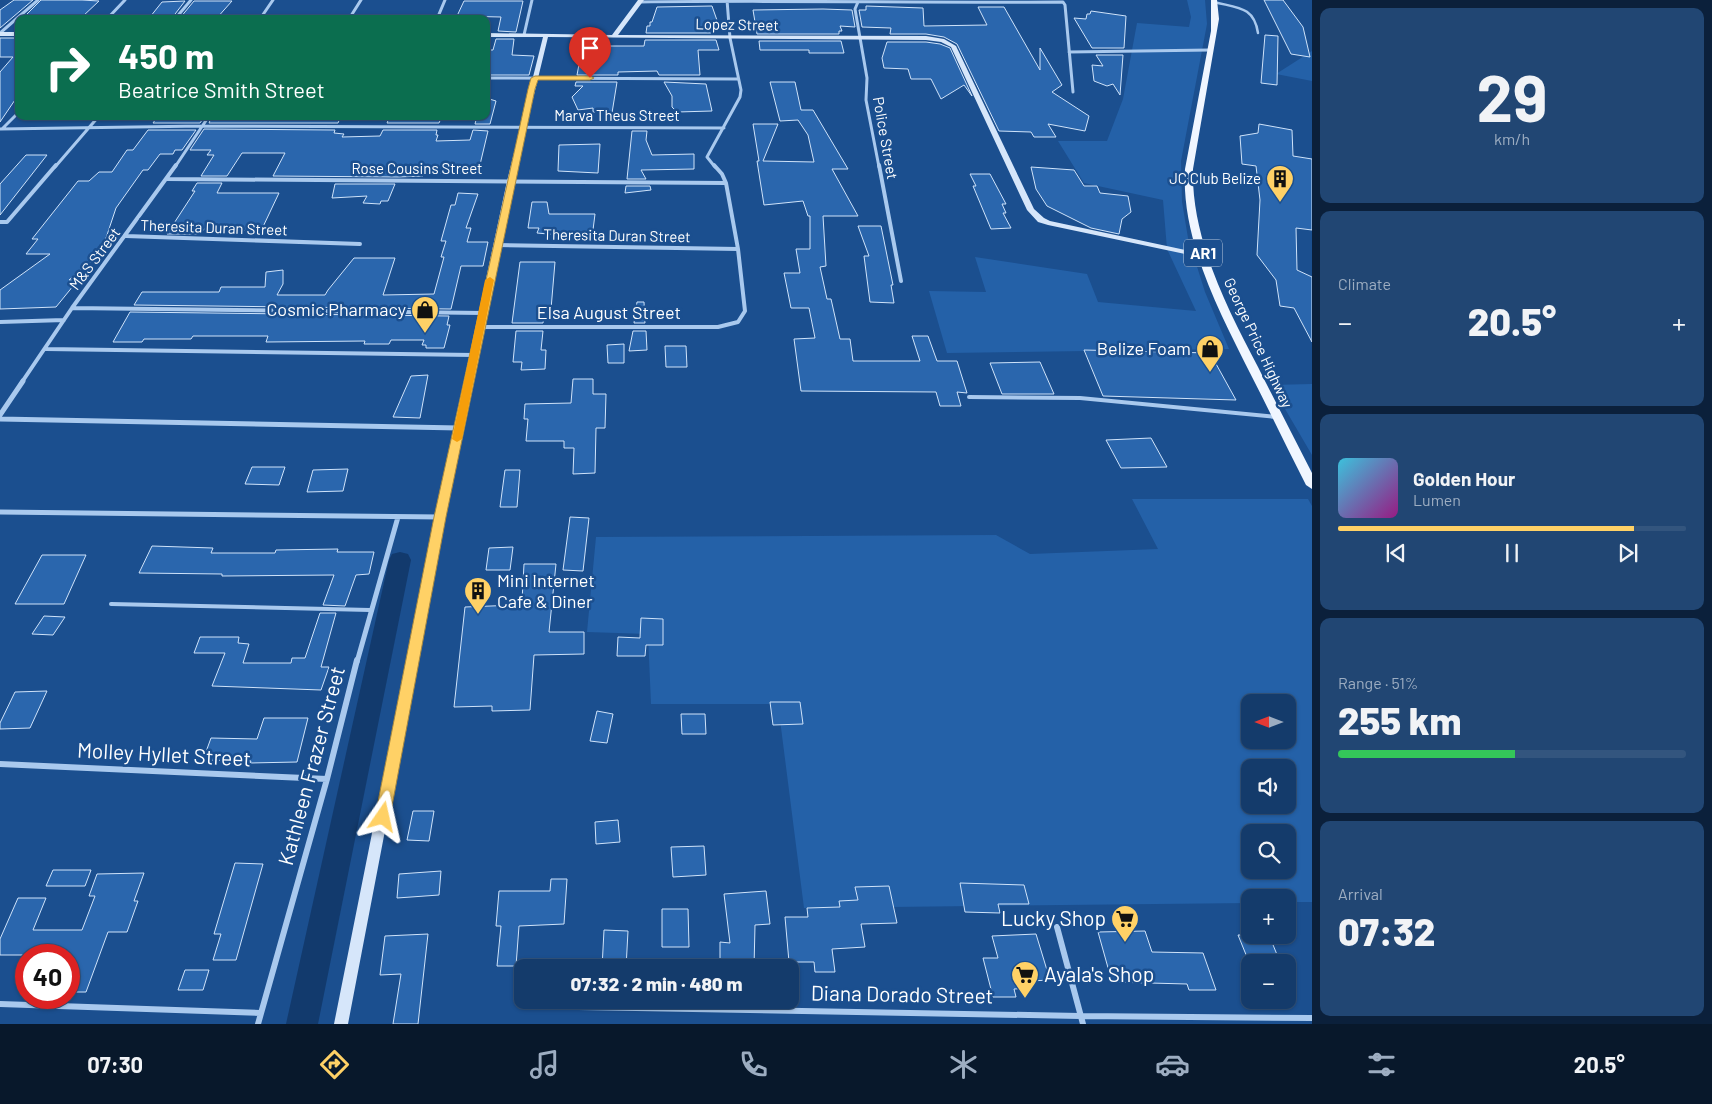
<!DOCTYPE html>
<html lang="en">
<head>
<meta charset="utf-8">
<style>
  :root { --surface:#143b6b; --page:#214673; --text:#f1f3f6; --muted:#9dadc1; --line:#33557e; --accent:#ffd166 }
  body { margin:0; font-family:Barlow,sans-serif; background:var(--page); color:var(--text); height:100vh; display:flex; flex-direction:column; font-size:19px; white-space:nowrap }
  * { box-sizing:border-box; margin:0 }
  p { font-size:16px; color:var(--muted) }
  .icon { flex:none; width:28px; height:28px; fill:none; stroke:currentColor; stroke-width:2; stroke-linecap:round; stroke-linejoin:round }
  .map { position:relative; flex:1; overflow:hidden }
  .details { display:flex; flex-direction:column; gap:8px; padding:8px; background:#0b203b; width:400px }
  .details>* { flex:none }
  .top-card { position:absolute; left:15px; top:15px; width:475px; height:105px; border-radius:10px; box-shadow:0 1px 4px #0004,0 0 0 1px var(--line); background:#0b6e4f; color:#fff; overflow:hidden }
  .needle { width:32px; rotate:270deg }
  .controls { position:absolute; left:1241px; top:694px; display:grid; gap:10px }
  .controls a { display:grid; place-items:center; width:55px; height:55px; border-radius:10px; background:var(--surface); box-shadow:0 1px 4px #0004,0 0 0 1px var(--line); font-size:25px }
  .speed { position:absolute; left:15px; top:944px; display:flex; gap:10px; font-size:25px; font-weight:700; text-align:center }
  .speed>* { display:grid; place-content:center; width:65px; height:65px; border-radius:50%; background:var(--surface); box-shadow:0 1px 4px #0004,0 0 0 1px var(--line); line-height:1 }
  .speed .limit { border:8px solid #d22; background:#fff; color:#111 }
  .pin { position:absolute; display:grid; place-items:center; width:42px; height:42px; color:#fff; margin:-51px -21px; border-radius:50% 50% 50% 0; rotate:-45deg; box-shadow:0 0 5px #0007 }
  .pin .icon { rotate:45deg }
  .me { position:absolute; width:55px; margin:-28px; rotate:11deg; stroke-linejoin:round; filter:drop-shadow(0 0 4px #0008) }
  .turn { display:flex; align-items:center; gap:18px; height:105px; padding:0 20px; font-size:22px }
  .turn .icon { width:65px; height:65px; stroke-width:2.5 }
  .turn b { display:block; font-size:35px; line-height:42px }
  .big { font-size:38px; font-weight:800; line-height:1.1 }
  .details .tile { flex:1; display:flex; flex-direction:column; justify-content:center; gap:8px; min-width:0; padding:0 18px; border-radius:10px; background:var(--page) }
  .details .dial { align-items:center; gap:0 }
  .dial b { font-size:65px; line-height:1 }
  .song { display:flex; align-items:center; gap:15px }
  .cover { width:60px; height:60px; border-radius:8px; background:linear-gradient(135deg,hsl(190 70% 55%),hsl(310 70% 35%)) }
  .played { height:5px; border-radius:2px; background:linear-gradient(90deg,var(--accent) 85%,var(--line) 85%) }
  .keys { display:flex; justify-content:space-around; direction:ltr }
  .heat { display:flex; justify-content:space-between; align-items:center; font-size:28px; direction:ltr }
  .charge { height:8px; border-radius:4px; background:linear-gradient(90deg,#34c759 51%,var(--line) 0) }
  .trip { position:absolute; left:514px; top:959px; width:285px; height:50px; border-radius:10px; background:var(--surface); box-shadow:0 1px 4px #0004,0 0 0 1px var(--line); font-weight:800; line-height:50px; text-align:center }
  .dock { display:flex; height:80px; justify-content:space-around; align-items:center; background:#08182b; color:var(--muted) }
  .dock .icon { width:35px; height:35px }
  .dock .active { color:var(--accent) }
  .dock b { font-size:22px; color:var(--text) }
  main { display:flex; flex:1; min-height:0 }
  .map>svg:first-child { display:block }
  .green { fill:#2461a8; fill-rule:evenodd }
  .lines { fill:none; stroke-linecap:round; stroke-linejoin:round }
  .canal { fill:#123a6d; fill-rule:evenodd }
  .building { fill:#2a66ad; stroke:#cfe3fa }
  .lane-far1 { stroke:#a9c9ee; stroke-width:2.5 }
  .lane { stroke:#a9c9ee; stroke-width:4 }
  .street-far3 { stroke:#a9c9ee; stroke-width:3 }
  .street-far2 { stroke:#a9c9ee; stroke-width:4 }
  .street-far1 { stroke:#a9c9ee; stroke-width:5 }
  .street { stroke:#a9c9ee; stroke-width:6 }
  .secondary { fill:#d6e6fa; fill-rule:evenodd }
  .primary { fill:#f0f6ff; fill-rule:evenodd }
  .route { fill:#ffd166; stroke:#a68842 }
  .slow { fill:#f59e0b }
  .labels { text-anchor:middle; stroke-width:5; stroke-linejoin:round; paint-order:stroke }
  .far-street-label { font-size:15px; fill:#fff; stroke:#1b4f8f }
  .far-poi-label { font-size:15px; fill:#fff; stroke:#1b4f8f; text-anchor:end }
  .shield { fill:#1b4f8f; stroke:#bbcadd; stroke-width:1 }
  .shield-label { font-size:16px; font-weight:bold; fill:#fff }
  .poi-label { font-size:18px; fill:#fff; stroke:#1b4f8f; text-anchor:end }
  .street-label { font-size:18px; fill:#fff; stroke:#1b4f8f }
  .near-street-label { font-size:21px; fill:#fff; stroke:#1b4f8f }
  .near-poi-label { font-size:21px; fill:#fff; stroke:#1b4f8f; text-anchor:end }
</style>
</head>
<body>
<main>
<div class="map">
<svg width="1312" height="1024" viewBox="0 0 1312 1024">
  <rect width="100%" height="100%" fill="#1b4f8f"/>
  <path class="green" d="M1187 0H1205L1207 24 1181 161 1182 202 1188 238 1205 292 1229 349 947 353 929 291 986 292 975 257 1087 274 1098 302 1196 311 1167 249 1163 200 1084 183 1058 141H1107L1123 99 1137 23 1189 27 1191 17Z
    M1312 51V81L1276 74Z
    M1312 384V455L1271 385Z
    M1132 499H1308L1312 506V902H1288V898H1250V903L804 908 778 704H651L648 634 587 632 596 537 996 535 1030 554 1158 549ZM1250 702H1288V740H1250ZM1250 768H1288V805H1250ZM1250 832H1288V870H1250Z"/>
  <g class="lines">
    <path class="canal" d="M400 552 408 554 411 560 318 1024H286L389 560 392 554Z"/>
  </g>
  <path class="building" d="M14 0H33L0 28V10Z
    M41 0H82L99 1 82 17 76 18 22 19Z
    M1264 0H1283L1303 27 1310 57 1291 54Z
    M185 1 172 18 150 17 162 2Z
    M194 1H232L216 19 180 18Z
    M464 1H523L516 32 498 31 501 17 457 16Z
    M712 6 719 26H712L714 33H646L647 26H650V22H652L657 7Z
    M866 6 923 8 924 26 987 25 978 7H1004L1040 70V48L1062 85 1052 92 1089 116 1085 131 1048 124 1056 137H1034L1031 132 999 131 957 44 944 37 926 34H890L891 28 862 27 859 10H866Z
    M823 9 852 10 855 27 840 26 842 31H839V34H757L753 10Z
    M1091 11 1126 16 1124 48H1092L1074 18 1086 19 1087 14H1090Z
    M1265 35 1278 36 1277 85 1261 83Z
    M0 38H19V94L0 122V72L13 57H0Z
    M496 39H514L512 55 534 56 529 75H486V50H493Z
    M645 40H716L719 50H698L700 75H659L657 71 618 72V75H577L583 43 607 42 606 46H644Z
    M759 41H841L844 53H809V50H760Z
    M887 42H926L940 44 950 48 972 96 964 85 941 99 931 79H911L908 69 884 68 882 58Z
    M1096 55H1123L1120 95 1113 84 1107 86 1094 81 1092 65 1103 66Z
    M576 82H617L612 113 593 112V108L578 110 572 97 583 86H575Z
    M664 82 706 84 712 111 677 112 672 107V96Z
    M770 82H795L801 110H813L848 169H832L858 216H823L826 266 820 267 827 299H831L840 339H850L853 361H920L912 336H928L937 361H957L967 393 957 392 961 406H940L936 392 801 391 794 339 815 338 809 308H791L784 273H800L796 249H810V216H808L803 201 764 205 757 161H759L753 124H778L763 161 814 162 808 135 798 120 780 121Z
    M486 98 496 101 490 124H475L477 116H486Z
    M158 116H205L200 123H153Z
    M212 116H341L338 123H209Z
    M390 116H442L439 123H387Z
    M1259 124 1292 130 1293 156 1312 159V230L1296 228 1297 270 1312 277V342L1294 308 1280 306 1276 280 1257 255 1260 200 1256 166 1242 164 1240 136 1258 133Z
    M204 129 335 130 334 133 344 134 342 137 380 136 383 130H437L436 135H438L436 141 470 140 473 130 488 131 478 173H425L423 176 398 177 273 176 285 153H242L227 176H201L214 155H207L211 150H190Z
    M148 130H196L182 150H175L173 154H160L148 170H143L116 208 101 253 69 280H78L56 307 0 309V290L50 254H26L38 239H32L78 181H89L99 172H112L127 150H133Z
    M632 131H647L646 140 652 155 694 154V169L641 170 646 179H627Z
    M600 144 598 173 558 171 559 145Z
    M26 155H47L0 215V184Z
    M1031 167 1074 170 1084 186H1097L1100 193 1128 196 1131 212 1122 219 1119 234 1091 228 1047 206 1036 189Z
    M970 174H990L1006 204H1002L1006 213H1003L1011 228 991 229 973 186H976Z
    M197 183H222L217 193H279L261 231 204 229 201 234H167L195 191H192Z
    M335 184H395L388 201H381L380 204 363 203 367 196 332 198Z
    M626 186H650L651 190 625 193Z
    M458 193 478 194 466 228H471L467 242H488L483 266H461L451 309 134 305 142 292H219L221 287H265L266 272 283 270V284L277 295H325L328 290 354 258H395L383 295 434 294 444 257H441L446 241H441L451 205H455Z
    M532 202H547L549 214H595L592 238 537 233 539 228H528Z
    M858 226H881L893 285H891L894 303 870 302 864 256H869Z
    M520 262H555L551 309H545L543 323H512Z
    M637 302H644L645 323H634Z
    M130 312 449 316 447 325H450L444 348H426V345H422L424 340H391L389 344H364L365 341 266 342 268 336H193L191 339H144L142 342H113Z
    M516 331H543L541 350H546L545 369 521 370 522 362H513Z
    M633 331H646L647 350 629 351Z
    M624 344V363H608L607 345Z
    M665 346H686L687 367H666Z
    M1084 350 1210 353 1236 400 1103 396Z
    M1040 362 1054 394H1002L990 363Z
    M428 375 420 418 393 417 411 376Z
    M573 379H593V394H606L605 428H596L595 473 573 474 574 448H564V441H526L528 419H524L525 404 571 403Z
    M1151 438 1167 467 1121 468 1106 440Z
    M252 467H285L279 485 245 484Z
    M348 469 343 491 307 492 313 470Z
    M505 470H520L517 507H500Z
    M570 517 589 518 583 571 563 570Z
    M152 546 213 548 211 553H275L276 550 338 549 337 552H374L369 574 356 575 345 606 323 605 334 575 222 576V574L139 573Z
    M513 547 510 570H486L489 548Z
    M42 555H86L64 604H15Z
    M524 564H556L549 632H584V654L534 655 530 710 492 711V706L454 707 465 607 517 605 518 601H522Z
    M320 613H336L321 667H329L321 690 212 686 225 653H194L200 637H239L238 643 249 644 243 663H291L292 658H305Z
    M44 616 65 617 53 635 32 634Z
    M641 618 663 619V645H646L645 656H617L618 637 640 638Z
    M47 691 30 728 0 729V723L15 692Z
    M770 702H800L803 724 773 725Z
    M597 711 613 714 607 743 590 741Z
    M681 714H705L706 734H682Z
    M264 718H308L297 762 250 763 251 761 203 760 211 738 257 739Z
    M413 811H434L429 841 407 840Z
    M618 820 620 842 596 844 595 822Z
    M704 846 706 875 673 877 671 847Z
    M235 863 263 864 236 960H213L221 934H214Z
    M53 870H91L85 886H46Z
    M441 871 439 895 397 898 399 874Z
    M144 873 134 901H138L127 932H108L86 992H69V955H0V939L18 898H46L33 930H82L95 896H89L97 874Z
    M551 879H567L564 924 519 926 516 966H497L501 926H496L499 891H550Z
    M960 883 1024 885 1029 904H998L1000 913 965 912Z
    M889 886 897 923 861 924 865 947 832 949 835 972H815L814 962H789L785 917H808L807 908 840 907 839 901 858 900 855 887Z
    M766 891 770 924 755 925 754 968H720V942L730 943 724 894Z
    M662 909H688L689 947H662Z
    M604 930 628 931 626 968H602Z
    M1145 931 1152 952 1203 953 1216 990H1189L1187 984 1112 982 1098 932Z
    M428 934 418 1024H393L401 974 380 975 385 936Z
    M1036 934 1050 980 1030 981 1032 988 1014 989 1016 997H993L983 958H998L992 936Z
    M1238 935H1269L1280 962H1249Z
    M185 970H209L203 990H178Z"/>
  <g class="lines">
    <path class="lane-far1" d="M1214 2C1237 8 1254 6 1258 33"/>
    <path class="lane" d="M969 397 1080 398 1276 417
      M111 604 370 610"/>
    <path class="street-far3" d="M640 2C781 0 922 3 1063 2L1065 5 1073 92
      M858 2 855 9 867 78 866 100 879 167
      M107 19 125 0
      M175 19 191 0
      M260 19 273 0
      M349 19 361 0
      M437 19 445 0
      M0 33 38 0
      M524 35 532 0
      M1069 52 1210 50
      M486 78 738 79
      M0 129 202 126 724 128
      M2 129 19 112
      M55 167 99 116
      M175 167 209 116
      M715 167 707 157 740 97 741 90 730 38 727 0"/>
    <path class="street-far2" d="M879 165 901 281
      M167 179 726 183
      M0 222H7L56 165
      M126 236 360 244
      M497 245 738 249
      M72 308 483 313
      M0 322 64 320
      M480 327H718L738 322 745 311 738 249 726 183 722 174 714 165
      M46 349 474 355
      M22 382 72 308 176 165"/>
    <path class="street-far1" d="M0 415 23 381
      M0 419 459 428
      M0 512 440 517
      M357 662 398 517"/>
    <path class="street" d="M0 764 327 779
      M1057 927 1083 1024
      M0 1004 260 1013
      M522 1006 1080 1016 1312 1018
      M258 1024 327 779 357 660"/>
    <path class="secondary" d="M638 0H644L618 35 926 36 944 39 956 46 1034 209 1044 218 1050 221 1204 254 1208 256 1204 258 1048 225 1038 222 1027 210 951 47 941 42 926 40 548 37 513 181 445 517 348 1024H334L435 517 507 181 543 37H486V33L612 35Z
      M0 32H19V36H0Z"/>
    <path class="primary" d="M1211 0H1217L1219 19 1193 169C1191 238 1227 308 1258 367 1276 403 1294 438 1312 473V489L1306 485C1287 448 1269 410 1250 373 1219 311 1181 240 1185 169L1211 31Z"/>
  </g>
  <path class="route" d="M535 76H590L594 78 590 80H538L535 89 446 517 390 817 388 822 383 824 377 822 375 817 434 517 528 89 531 78Z"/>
  <path class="slow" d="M490 277 494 280 462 439 457 442 452 439 485 280Z"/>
  <defs>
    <symbol id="building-pin" viewBox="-11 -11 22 30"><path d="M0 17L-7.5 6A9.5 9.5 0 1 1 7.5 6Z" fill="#ffd166" stroke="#1b4f8f"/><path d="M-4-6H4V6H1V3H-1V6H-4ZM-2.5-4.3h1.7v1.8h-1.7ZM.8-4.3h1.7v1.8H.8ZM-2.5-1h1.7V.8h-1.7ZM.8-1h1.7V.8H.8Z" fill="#111"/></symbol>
    <symbol id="shop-pin" viewBox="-11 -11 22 30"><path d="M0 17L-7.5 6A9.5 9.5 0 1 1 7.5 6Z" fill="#ffd166" stroke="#1b4f8f"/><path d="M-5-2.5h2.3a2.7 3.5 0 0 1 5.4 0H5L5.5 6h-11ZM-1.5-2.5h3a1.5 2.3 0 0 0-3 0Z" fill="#111"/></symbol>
    <symbol id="supermarket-pin" viewBox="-11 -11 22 30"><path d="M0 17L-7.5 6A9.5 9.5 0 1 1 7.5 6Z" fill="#ffd166" stroke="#1b4f8f"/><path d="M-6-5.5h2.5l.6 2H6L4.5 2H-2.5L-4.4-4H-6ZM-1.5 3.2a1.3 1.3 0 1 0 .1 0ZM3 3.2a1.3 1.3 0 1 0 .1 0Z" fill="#111"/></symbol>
  </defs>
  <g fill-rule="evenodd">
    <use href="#building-pin" x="1264" y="163" width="32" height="43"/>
    <use href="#shop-pin" x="409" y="294" width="32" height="43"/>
    <use href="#shop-pin" x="1194" y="333" width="32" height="43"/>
    <use href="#building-pin" x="462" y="575" width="32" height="43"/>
    <use href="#supermarket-pin" x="1109" y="903" width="32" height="43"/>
    <use href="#supermarket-pin" x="1009" y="959" width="32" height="43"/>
  </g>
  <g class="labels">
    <g class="far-street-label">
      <text transform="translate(737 25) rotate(1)" y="5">Lopez Street</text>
      <text x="617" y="121">Marva Theus Street</text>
      <text transform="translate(885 138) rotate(80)" y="5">Police Street</text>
      <text x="417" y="174">Rose Cousins Street</text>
      <text transform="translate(214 228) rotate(2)" y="5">Theresita Duran Street</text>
      <text transform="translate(617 236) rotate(1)" y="5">Theresita Duran Street</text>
      <text transform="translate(95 259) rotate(-53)" y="5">M&amp;S Street</text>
      <text transform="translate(1258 343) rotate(65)" y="5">George Price Highway</text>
    </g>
    <g class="far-poi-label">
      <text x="1261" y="184">JC Club Belize</text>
    </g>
    <rect class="shield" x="1184" y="239.5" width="38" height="27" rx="4"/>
    <g class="shield-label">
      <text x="1203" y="259">AR1</text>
    </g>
    <g class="poi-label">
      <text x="406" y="316">Cosmic Pharmacy</text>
      <text x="1191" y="355">Belize Foam</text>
      <text x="497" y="587" text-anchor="start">Mini Internet<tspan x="497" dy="21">Cafe &amp; Diner</tspan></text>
    </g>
    <g class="street-label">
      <text x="609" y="319">Elsa August Street</text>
    </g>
    <g class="near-street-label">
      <text transform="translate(164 755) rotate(3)" y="7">Molley Hyllet Street</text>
      <text transform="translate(312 766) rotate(-75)" y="7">Kathleen Frazer Street</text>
      <text transform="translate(902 995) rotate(1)" y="7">Diana Dorado Street</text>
    </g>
    <g class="near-poi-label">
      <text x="1106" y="926">Lucky Shop</text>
      <text x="1044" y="982" text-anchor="start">Ayala's Shop</text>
    </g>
  </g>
</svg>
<div class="controls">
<a><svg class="needle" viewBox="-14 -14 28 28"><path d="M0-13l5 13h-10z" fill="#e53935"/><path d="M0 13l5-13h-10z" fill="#9dadc1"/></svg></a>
<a><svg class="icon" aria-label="sound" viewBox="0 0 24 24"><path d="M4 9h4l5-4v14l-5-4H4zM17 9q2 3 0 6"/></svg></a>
<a><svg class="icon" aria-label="search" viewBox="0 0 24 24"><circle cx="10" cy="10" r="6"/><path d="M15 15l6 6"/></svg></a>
<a>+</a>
<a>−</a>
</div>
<div class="speed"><div class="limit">40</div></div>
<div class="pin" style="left:590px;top:78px;background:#d93025"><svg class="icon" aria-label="arrive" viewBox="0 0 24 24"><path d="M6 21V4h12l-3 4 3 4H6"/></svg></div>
<svg class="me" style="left:383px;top:817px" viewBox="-20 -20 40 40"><path d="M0-17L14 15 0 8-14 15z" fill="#ffd166" stroke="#fff" stroke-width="4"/></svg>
<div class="trip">07:32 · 2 min · 480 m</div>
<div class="top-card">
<div class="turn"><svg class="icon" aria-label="right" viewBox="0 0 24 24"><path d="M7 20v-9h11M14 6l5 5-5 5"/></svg><div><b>450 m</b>Beatrice Smith Street</div></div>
</div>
</div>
<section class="details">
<div class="tile dial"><b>29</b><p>km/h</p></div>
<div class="tile"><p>Climate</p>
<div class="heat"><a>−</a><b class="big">20.5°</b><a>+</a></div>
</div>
<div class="tile">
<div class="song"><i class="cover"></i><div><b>Golden Hour</b><p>Lumen</p></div></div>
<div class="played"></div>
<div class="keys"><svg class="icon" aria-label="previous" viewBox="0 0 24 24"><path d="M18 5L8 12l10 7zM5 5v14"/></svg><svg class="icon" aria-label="pause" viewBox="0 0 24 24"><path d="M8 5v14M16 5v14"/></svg><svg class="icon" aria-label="next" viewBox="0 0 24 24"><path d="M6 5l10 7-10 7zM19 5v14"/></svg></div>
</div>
<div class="tile"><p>Range · 51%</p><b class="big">255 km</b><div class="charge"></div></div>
<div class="tile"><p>Arrival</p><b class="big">07:32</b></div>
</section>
</main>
<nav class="dock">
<b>07:30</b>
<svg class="icon active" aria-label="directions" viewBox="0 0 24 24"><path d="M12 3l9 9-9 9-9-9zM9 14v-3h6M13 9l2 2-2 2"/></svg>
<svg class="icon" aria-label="music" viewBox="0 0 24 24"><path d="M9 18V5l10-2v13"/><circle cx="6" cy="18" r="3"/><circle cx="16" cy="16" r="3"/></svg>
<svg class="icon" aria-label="phone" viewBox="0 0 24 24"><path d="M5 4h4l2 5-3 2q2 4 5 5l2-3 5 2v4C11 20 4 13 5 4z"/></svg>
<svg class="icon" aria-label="climate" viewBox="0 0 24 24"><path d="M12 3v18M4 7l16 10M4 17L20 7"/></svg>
<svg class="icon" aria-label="car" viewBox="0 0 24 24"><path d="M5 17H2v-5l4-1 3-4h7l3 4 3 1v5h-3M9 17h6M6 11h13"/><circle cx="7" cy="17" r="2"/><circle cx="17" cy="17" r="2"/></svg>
<svg class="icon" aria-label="filters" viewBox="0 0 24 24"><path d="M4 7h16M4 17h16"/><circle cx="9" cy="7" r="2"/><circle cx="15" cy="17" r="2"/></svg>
<b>20.5°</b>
</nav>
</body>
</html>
